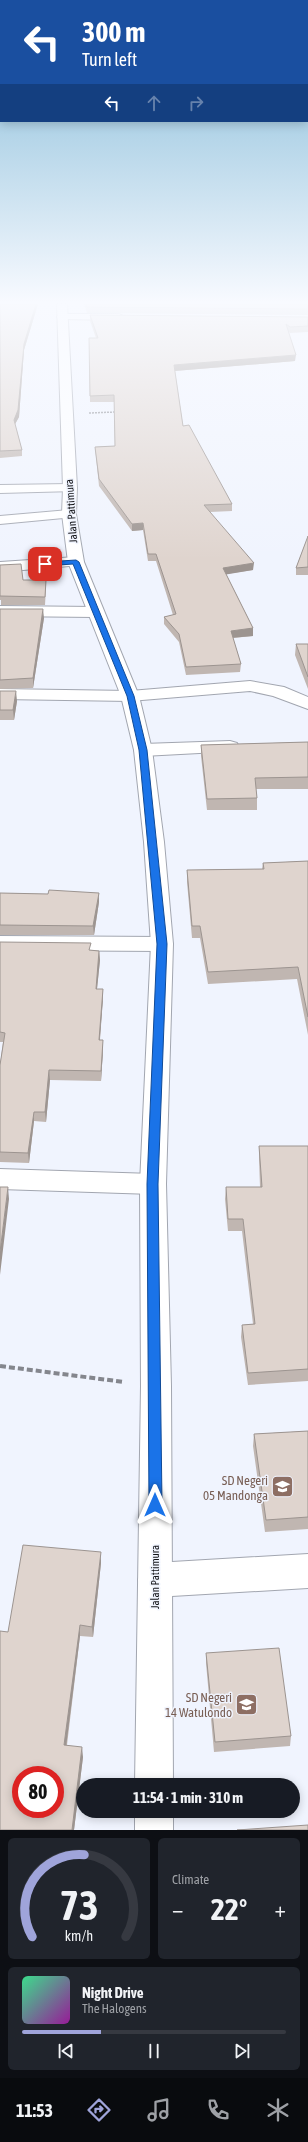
<!DOCTYPE html>
<html lang="en">
<head>
<meta charset="utf-8">
<style>
  :root { --surface:#171b24; --page:#20242c; --text:#f1f3f6; --muted:#9ea1a6; --line:#363941; --accent:#9fa4da }
  body { margin:0; font-family:"Asap Condensed",sans-serif; background:var(--page); color:var(--text); height:100vh; display:flex; flex-direction:column; font-size:15px; white-space:nowrap }
  * { box-sizing:border-box; margin:0 }
  p { font-size:13px; color:var(--muted) }
  .icon { flex:none; width:22px; height:22px; fill:none; stroke:currentColor; stroke-width:2; stroke-linecap:round; stroke-linejoin:round }
  .map { position:relative; height:1830px; overflow:hidden }
  .details { display:flex; flex-direction:column; gap:8px; padding:8px; background:#0d0f14; flex:1 }
  .details>* { flex:none }
  .hud { position:absolute; left:0px; top:0px; width:308px; height:122px; box-shadow:0 2px 10px #0003; background:#1a4fa0; color:#fff; overflow:hidden }
  .speed { position:absolute; left:12px; top:1766px; display:flex; gap:8px; font-size:20px; font-weight:700; text-align:center }
  .speed>* { display:grid; place-content:center; width:52px; height:52px; border-radius:50%; background:var(--surface); box-shadow:0 2px 10px #0003; line-height:1 }
  .speed .limit { border:6px solid #d22; background:#fff; color:#111 }
  .pin { position:absolute; display:grid; place-items:center; width:34px; height:34px; color:#fff; margin:-17px; border-radius:8px; box-shadow:0 2px 6px #0006 }
  .me { position:absolute; width:44px; margin:-22px; rotate:0deg; stroke-linejoin:round; filter:drop-shadow(0 0 3px #0008) }
  .turn { display:flex; align-items:center; gap:14px; height:84px; padding:0 16px; font-size:18px }
  .turn .icon { width:52px; height:52px; stroke-width:2.5 }
  .turn b { display:block; font-size:28px; line-height:34px }
  .lanes { display:flex; align-items:center; height:38px; padding:0 16px; background:#0003; justify-content:center; gap:20px; direction:ltr }
  .lanes .off { opacity:.35 }
  .big { font-size:30px; font-weight:700; line-height:1.1 }
  .details .widget { flex:1; display:flex; flex-direction:column; justify-content:center; gap:6px; min-width:0; padding:0 14px; border-radius:6px; background:var(--page) }
  .details .dial { align-items:center; gap:0 }
  .dial svg { height:104px; overflow:visible; fill:none; stroke:var(--line); stroke-width:7; stroke-linecap:round; text-anchor:middle }
  .dial text { fill:var(--text); stroke:none }
  .song { display:flex; align-items:center; gap:12px }
  .cover { width:48px; height:48px; border-radius:6px; background:linear-gradient(135deg,hsl(150 70% 55%),hsl(300 70% 35%)) }
  .played { height:4px; border-radius:2px; background:linear-gradient(90deg,var(--accent) 30%,var(--line) 30%) }
  .keys { display:flex; justify-content:space-around; direction:ltr }
  .heat { display:flex; justify-content:space-between; align-items:center; font-size:22px; direction:ltr }
  .details .tiles { flex:1; display:grid; gap:8px; grid-template-columns:1fr 1fr }
  .widget:last-child { grid-column:span 2 }
  .trip { position:absolute; left:76px; top:1778px; width:224px; height:40px; border-radius:20px; background:var(--surface); box-shadow:0 2px 10px #0003; font-weight:700; line-height:40px; text-align:center }
  .dock { display:flex; height:64px; justify-content:space-around; align-items:center; background:#090b0e; color:var(--muted) }
  .dock .icon { width:28px; height:28px }
  .dock .selected { color:var(--accent) }
  .dock b { font-size:18px; color:var(--text) }
  .map>svg:first-child { display:block }
  .lines { fill:none; stroke-linecap:round; stroke-linejoin:round }
  .minor-casing { stroke:#a2a6b0; stroke-width:2 }
  .highway-casing { stroke:#a2a6b0; stroke-width:2 }
  .path-far1 { stroke:#84868d; stroke-width:1.5; stroke-dasharray:2 1; stroke-linecap:butt }
  .path { stroke:#84868d; stroke-width:4; stroke-dasharray:6 3; stroke-linecap:butt }
  .minor { fill:#fff; fill-rule:evenodd }
  .highway { fill:#fff; fill-rule:evenodd }
  .wall { fill:#c0b6b1 }
  .shaded-wall { fill:#9c9490 }
  .building { fill:#dfd4ce; stroke:#9c9490; fill-rule:evenodd }
  .route { fill:#1a73e8; stroke:#114b97 }
  .labels { text-anchor:middle; stroke-width:3; stroke-linejoin:round; paint-order:stroke }
  .street-label { font-size:11px; fill:#111216; stroke:#f0f4fe }
  .near-education-label { font-size:13px; fill:#785e54; stroke:#f0f4fe; text-anchor:end }
</style>
</head>
<body>
<div class="map">
<svg width="308" height="1830" viewBox="0 0 308 1830">
  <rect width="100%" height="100%" fill="#f0f4fe"/>
  <g class="lines">
    <defs>
      <path id="minor" d="M63 314H119L125 317 119 320 59 319 57 317 59 315Z
        M70 484 75 485 77 488 75 491 0 493V485Z
        M69 510 74 511 76 514 74 517 0 524V516Z
        M76 557 81 559 84 562 81 565 0 572V562Z
        M0 606 95 607 101 609 103 612 101 615 95 617 0 616Z
        M250 681 284 687 308 697V709L273 696 250 691 130 701 0 699V689L130 691Z
        M230 741 237 743 239 747 237 751 143 756 136 754 134 750 136 746 143 744Z
        M0 936 162 937 170 939 173 944 170 949 162 951 0 950Z
        M0 1169 153 1174 163 1177 166 1184 163 1191 153 1194 0 1189Z
        M308 1554V1588L155 1597 143 1592 138 1580 143 1568 155 1563Z"/>
      <path id="highway" d="M57 304H67L77 488 76 514 84 562 139 696 152 750 164 842 173 944 166 1184 171 1386 173 1785H135L141 1386 140 1184 151 944 144 842 134 750 121 696 68 562 62 514 63 488Z
        M135 1811H173V1830H135Z"/>
    </defs>
    <use href="#minor" class="minor-casing"/>
    <use href="#highway" class="highway-casing"/>
    <path class="path-far1" d="M89 413 116 412"/>
    <path class="path" d="M0 1366 124 1382"/>
    <use href="#minor" class="minor"/>
    <use href="#highway" class="highway"/>
  </g>
  <path class="wall" d="M0 304H38L24 350 19 417 15 424 22 450V456L0 458Z
    M84 304H308V315L87 313Z
    M90 315 308 317V332L290 333 288 331 295 361 175 371 183 426 232 504V511L210 512 253 570 226 574 253 628V636L233 638 241 664 240 672 186 675 179 642 164 624V617L173 615 156 561H148L143 530 132 531 99 486 95 447 115 446 114 402H90L89 338H96L90 321Z
    M308 536V575H296V568Z
    M0 565 23 580 46 588 45 605H1V600H0Z
    M0 609 44 618 33 688 0 689Z
    M296 644H308V689L295 655Z
    M0 691 17 701 14 720H0Z
    M308 742V789H256L257 798V810H207L201 756V745Z
    M308 861V1035L297 979 208 984 200 938H192L187 882V870L262 869 263 863Z
    M0 893 48 894 99 893V902L94 935H0Z
    M0 942 91 950 99 951 100 960 97 989H103V998L100 1040 103 1050 101 1081 50 1080 46 1122 34 1121 29 1163 0 1162V1065L3 1042H0Z
    M259 1146H308V1381L248 1385 241 1337 242 1325 253 1324 242 1231H228L225 1199 226 1187H260L259 1158Z
    M308 1431V1529L265 1532 253 1446 254 1434Z
    M101 1563 93 1637 80 1636 67 1745 83 1757 74 1830H0L8 1632Z
    M206 1653 291 1736 290 1746 214 1752 206 1663Z"/>
  <path class="shaded-wall" d="M36 304H38L24 350 19 417 14 426V420L24 344Z
    M296 355 295 361 174 371V365Z
    M143 523V530L132 531V524Z
    M254 563 253 570 223 575V568Z
    M43 609 44 618 33 688V678Z
    M253 628V636L230 638 231 631Z
    M16 691 17 701 14 720 13 710Z
    M99 893V902L94 935 93 926Z
    M99 951 100 960 96 998V989Z
    M103 989V998L99 1050V1040Z
    M103 1040V1050L101 1081V1071Z
    M49 1070 50 1080 46 1122 45 1112Z
    M34 1112V1121L29 1163 28 1153Z
    M8 1187 9 1199 0 1275V1252Z
    M101 1552V1563L93 1637 92 1627Z
    M80 1625V1636L65 1755 64 1745Z
    M82 1747 83 1757 74 1830H72Z"/>
  <path class="building" d="M0 304H36L24 344 18 410 14 420 22 450 0 451Z
    M86 304H308V309L87 307Z
    M90 315 308 317V326L290 327 286 324 296 355 174 365 183 426 189 425 232 504 204 505 254 563 223 568 253 628 231 631 241 664 186 667 179 634 164 617 176 614 156 554H148L143 523 132 524 99 479 95 447 115 446 114 395 90 396 89 338H98Z
    M308 536V567L296 568Z
    M21 564 23 580H46L45 597 0 596V565Z
    M0 609H43L33 678 0 680Z
    M296 644H308V677Z
    M0 691H16L13 710H0Z
    M308 742V777L255 778 257 798 207 799 201 745Z
    M308 861V1017L298 967 208 972 200 926H192L187 870 264 869 263 863Z
    M49 890 99 893 93 926 0 925V893L48 894Z
    M0 942 91 943 89 950 99 951 96 989H103L99 1040H103L101 1071 49 1070 45 1112H34L28 1153 0 1152V1065L5 1033 0 1032Z
    M259 1146H308V1369L248 1373 242 1325 255 1324 243 1219H228L226 1187H262Z
    M0 1187H8L0 1252Z
    M308 1431V1517L266 1520 254 1434Z
    M23 1545 101 1552 92 1627 80 1625 64 1745 82 1747 72 1830H0V1631L8 1632ZM21 1775H55V1809H21Z
    M279 1648 291 1736 215 1742 206 1653Z
    M308 1825V1830H237Z"/>
  <linearGradient id="sky" x2="0" y2="1"><stop stop-color="#7db7d6"/><stop offset="0.54" stop-color="#f8faff"/><stop offset="1" stop-color="#f8faff" stop-opacity="0"/></linearGradient>
  <rect width="308" height="560" fill="url(#sky)"/>
  <path class="route" d="M76 560 79 562 134 696 147 750 167 944 158 1184 162 1505 160 1510 155 1512 151 1510 149 1505 147 1184 157 944 139 750 127 696 73 564 45 566 42 564 45 562Z"/>
  <defs>
    <symbol id="school-square" viewBox="-11 -11 22 22"><rect x="-9" y="-9" width="18" height="18" rx="4" fill="#8d6e63" stroke="#f0f4fe"/><path d="M0-5L7-2L0 1L-7-2ZM-4 1L0 2.5L4 1V4Q0 6-4 4Z" fill="#fff"/></symbol>
  </defs>
  <g fill-rule="evenodd">
    <use href="#school-square" x="270" y="1474" width="25" height="25"/>
    <use href="#school-square" x="234" y="1692" width="25" height="25"/>
  </g>
  <g class="labels">
    <g class="street-label">
      <text transform="translate(71 511) rotate(-94)" y="4">Jalan Pattimura</text>
      <text transform="translate(155 1577) rotate(-90)" y="4">Jalan Pattimura</text>
    </g>
    <g class="near-education-label">
      <text x="268" y="1485">SD Negeri<tspan x="268" dy="15">05 Mandonga</tspan></text>
      <text x="232" y="1702">SD Negeri<tspan x="232" dy="15">14 Watulondo</tspan></text>
    </g>
  </g>
</svg>
<div class="speed"><div class="limit">80</div></div>
<div class="pin" style="left:45px;top:564px;background:#d93025"><svg class="icon" aria-label="arrive" viewBox="0 0 24 24"><path d="M6 21V4h12l-3 4 3 4H6"/></svg></div>
<svg class="me" style="left:155px;top:1505px" viewBox="-20 -20 40 40"><path d="M0-17L14 15 0 8-14 15z" fill="#1a73e8" stroke="#fff" stroke-width="4"/></svg>
<div class="trip">11:54 · 1 min · 310 m</div>
<div class="hud">
<div class="turn"><svg class="icon" aria-label="left" viewBox="0 0 24 24"><path d="M17 20v-9H6M10 6l-5 5 5 5"/></svg><div><b>300 m</b>Turn left</div></div>
<div class="lanes"><svg class="icon" aria-label="left" viewBox="0 0 24 24"><path d="M17 20v-9H6M10 6l-5 5 5 5"/></svg><svg class="icon off" aria-label="ahead" viewBox="0 0 24 24"><path d="M12 20V5M6 11l6-6 6 6"/></svg><svg class="icon off" aria-label="right" viewBox="0 0 24 24"><path d="M7 20v-9h11M14 6l5 5-5 5"/></svg></div>
</div>
</div>
<section class="details">
<div class="tiles">
<div class="widget dial"><svg viewBox="0 0 100 80">
<path d="M14 69A42 42 0 1 1 86 69"/>
<path d="M14 69A42 42 0 0 1 54 6" stroke="#9fa4da"/>
<text x="50" y="56" font-size="32" font-weight="700">73</text>
<text x="50" y="72" font-size="11">km/h</text>
</svg></div>
<div class="widget"><p>Climate</p>
<div class="heat"><a>−</a><b class="big">22°</b><a>+</a></div>
</div>
<div class="widget">
<div class="song"><i class="cover"></i><div><b>Night Drive</b><p>The Halogens</p></div></div>
<div class="played"></div>
<div class="keys"><svg class="icon" aria-label="previous" viewBox="0 0 24 24"><path d="M18 5L8 12l10 7zM5 5v14"/></svg><svg class="icon" aria-label="pause" viewBox="0 0 24 24"><path d="M8 5v14M16 5v14"/></svg><svg class="icon" aria-label="next" viewBox="0 0 24 24"><path d="M6 5l10 7-10 7zM19 5v14"/></svg></div>
</div>
</div>
</section>
<nav class="dock">
<b>11:53</b>
<svg class="icon selected" aria-label="directions" viewBox="0 0 24 24"><path d="M12 3l9 9-9 9-9-9zM9 14v-3h6M13 9l2 2-2 2"/></svg>
<svg class="icon" aria-label="music" viewBox="0 0 24 24"><path d="M9 18V5l10-2v13"/><circle cx="6" cy="18" r="3"/><circle cx="16" cy="16" r="3"/></svg>
<svg class="icon" aria-label="phone" viewBox="0 0 24 24"><path d="M5 4h4l2 5-3 2q2 4 5 5l2-3 5 2v4C11 20 4 13 5 4z"/></svg>
<svg class="icon" aria-label="climate" viewBox="0 0 24 24"><path d="M12 3v18M4 7l16 10M4 17L20 7"/></svg>
</nav>
</body>
</html>
